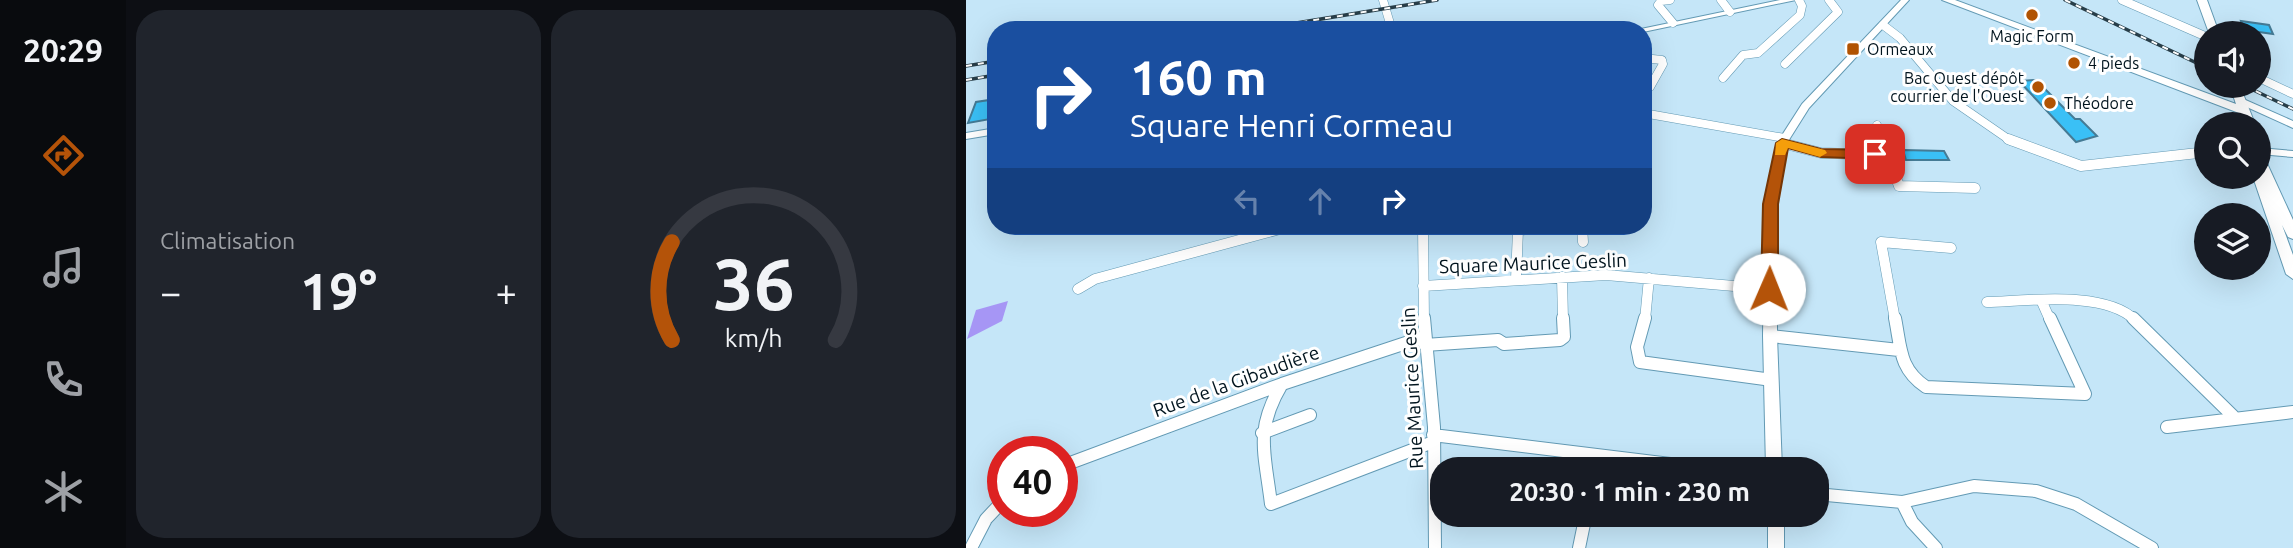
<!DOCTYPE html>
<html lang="fr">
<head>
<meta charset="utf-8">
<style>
  :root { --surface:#171b24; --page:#20242c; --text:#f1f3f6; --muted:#9ea1a6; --line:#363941; --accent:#b45309 }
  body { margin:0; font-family:Ubuntu,sans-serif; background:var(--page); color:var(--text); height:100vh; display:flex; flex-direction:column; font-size:26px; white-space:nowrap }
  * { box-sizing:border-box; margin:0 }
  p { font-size:23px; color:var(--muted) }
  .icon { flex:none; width:38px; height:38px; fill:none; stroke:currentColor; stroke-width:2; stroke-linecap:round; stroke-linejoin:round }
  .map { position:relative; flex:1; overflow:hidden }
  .sheet { display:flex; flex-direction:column; gap:10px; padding:10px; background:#0d0f14; width:840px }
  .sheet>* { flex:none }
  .banner { position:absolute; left:21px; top:21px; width:665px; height:214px; border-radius:28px; box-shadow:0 7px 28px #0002; background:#1a4fa0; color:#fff; overflow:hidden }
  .buttons { position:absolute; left:1228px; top:21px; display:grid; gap:14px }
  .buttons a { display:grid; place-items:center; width:77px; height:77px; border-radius:50%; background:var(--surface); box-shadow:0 7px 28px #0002; font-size:35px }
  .speed { position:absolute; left:21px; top:436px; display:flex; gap:14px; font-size:35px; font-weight:700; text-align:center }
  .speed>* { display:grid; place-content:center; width:91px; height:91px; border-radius:50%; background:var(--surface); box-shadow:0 7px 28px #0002; line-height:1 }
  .speed .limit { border:10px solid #d22; background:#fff; color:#111 }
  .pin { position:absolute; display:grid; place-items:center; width:60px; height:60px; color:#fff; margin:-30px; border-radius:14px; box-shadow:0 4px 10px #0006 }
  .me { position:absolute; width:77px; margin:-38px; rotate:1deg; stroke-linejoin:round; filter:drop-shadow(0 0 5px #0008) }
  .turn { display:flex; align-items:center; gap:24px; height:147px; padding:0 28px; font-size:32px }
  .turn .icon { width:91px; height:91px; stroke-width:2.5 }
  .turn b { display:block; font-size:49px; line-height:60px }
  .lanes { display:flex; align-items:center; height:66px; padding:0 28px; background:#0003; justify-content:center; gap:35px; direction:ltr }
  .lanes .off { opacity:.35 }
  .big { font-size:52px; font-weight:600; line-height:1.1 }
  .sheet .tile { flex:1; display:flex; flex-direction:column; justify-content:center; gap:10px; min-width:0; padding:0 24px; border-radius:28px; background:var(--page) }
  .sheet .dial { align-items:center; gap:0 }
  .dial svg { height:182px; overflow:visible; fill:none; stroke:var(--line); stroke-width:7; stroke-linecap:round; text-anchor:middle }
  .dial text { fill:var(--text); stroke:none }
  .heat { display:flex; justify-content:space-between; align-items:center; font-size:38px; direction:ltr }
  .sheet .tiles { flex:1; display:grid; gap:10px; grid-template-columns:repeat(2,1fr) }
  .trip { position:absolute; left:464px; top:457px; width:399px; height:70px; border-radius:28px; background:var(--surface); box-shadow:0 7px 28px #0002; font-weight:600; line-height:70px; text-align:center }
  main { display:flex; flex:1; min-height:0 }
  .tab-bar { display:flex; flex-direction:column; width:126px; justify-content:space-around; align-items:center; background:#090b0e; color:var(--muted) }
  .tab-bar .icon { width:49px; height:49px }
  .tab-bar .current { color:var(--accent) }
  .tab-bar b { font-size:32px; color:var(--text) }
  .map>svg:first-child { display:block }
  .water { fill:#a696f5 }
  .building { fill:#3ac0f6; stroke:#457b95; stroke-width:2 }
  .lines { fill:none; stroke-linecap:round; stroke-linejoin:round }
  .minor-far2-casing { stroke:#639ab4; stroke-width:9 }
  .minor-far1-casing { stroke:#639ab4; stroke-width:11 }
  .minor-casing { stroke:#639ab4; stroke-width:14 }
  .tertiary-casing { stroke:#639ab4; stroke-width:2 }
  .secondary-casing { stroke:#639ab4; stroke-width:2 }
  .minor-far2 { stroke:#fff; stroke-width:8 }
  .minor-far1 { stroke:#fff; stroke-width:10 }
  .minor { stroke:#fff; stroke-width:12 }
  .tertiary { fill:#fff; fill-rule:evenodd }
  .secondary { fill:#fff; fill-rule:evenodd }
  .rail-casing { stroke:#283e49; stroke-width:3.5 }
  .rail { stroke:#fff; stroke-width:2; stroke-dasharray:6; stroke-linecap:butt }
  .route { fill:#b45309; stroke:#753606; stroke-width:2 }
  .slow { fill:#f59e0b }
  .poi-dot { fill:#b15302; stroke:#fff; stroke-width:2.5 }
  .labels { text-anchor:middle; stroke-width:6; stroke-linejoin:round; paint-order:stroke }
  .far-poi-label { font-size:16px; fill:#01141e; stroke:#fff; text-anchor:start }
  .street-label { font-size:19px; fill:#01141e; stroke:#fff }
</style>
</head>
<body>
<main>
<nav class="tab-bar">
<b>20:29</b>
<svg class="icon current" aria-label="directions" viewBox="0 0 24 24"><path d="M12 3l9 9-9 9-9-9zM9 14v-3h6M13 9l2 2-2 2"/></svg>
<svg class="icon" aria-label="music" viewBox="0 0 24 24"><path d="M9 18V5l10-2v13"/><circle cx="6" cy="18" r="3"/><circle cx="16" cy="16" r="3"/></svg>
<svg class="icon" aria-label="phone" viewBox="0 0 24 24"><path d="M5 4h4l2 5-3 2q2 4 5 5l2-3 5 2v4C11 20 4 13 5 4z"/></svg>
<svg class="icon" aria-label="climate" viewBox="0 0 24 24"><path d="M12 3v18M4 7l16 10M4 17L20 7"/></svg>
</nav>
<section class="sheet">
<div class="tiles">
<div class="tile"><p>Climatisation</p>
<div class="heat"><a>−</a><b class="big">19°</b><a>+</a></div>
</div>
<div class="tile dial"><svg viewBox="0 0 100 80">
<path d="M14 69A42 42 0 1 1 86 69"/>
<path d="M14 69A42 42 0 0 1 14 26" stroke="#b45309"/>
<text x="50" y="56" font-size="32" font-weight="700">36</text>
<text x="50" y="72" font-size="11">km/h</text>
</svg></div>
</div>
</section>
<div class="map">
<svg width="1327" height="548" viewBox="0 0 1327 548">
  <rect width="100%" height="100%" fill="#c5e6f8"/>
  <path class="water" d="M42 301 36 321 1 339 10 310Z"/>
  <path class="building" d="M1275 21 1303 25 1307 34 1279 30Z
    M1070 80 1109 119H1114L1131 136 1110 142 1053 81Z
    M30 99V118L2 123 10 102Z
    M937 150 978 151 983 160H940Z"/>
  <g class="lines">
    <defs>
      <path id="minor-far2" d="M417 0 426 30
        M704 0 695 1 692 5 707 23
        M755 0 764 12
        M1156 0 1241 37
        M917 25 934 38 987 101 1045 141
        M677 58 696 60 697 64 684 87 677 89
        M819 64 872 12 863 0
        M757 78 777 55 792 53 834 15 836 6 833 0
        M1293 78 1327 94
        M677 113 818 138
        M911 125 917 141"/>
      <path id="minor-far1" d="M916 139 933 186 1009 188
        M1042 139 1115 166 1241 152
        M816 143 855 153 921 155
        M457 226 458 320
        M549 226 552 230 550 279
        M616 226 617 242
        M552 230 614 226
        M596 277 597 320
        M457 286 640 275 803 289
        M112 289 129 279 325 226
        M1021 302C1060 301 1139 290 1169 320
        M1076 302 1084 320
        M679 320 683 278
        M929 320 915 242 985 248"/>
      <path id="minor" d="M458 318 468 427 469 548
        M679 318 671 347 674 362 806 380
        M929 318C935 348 933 369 960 387L1119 394 1084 318
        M1167 318 1268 417
        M804 336 933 350
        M459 345 532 340 538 344 594 340 598 337 597 318
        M316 384C288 431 299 453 305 504L467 442
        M1201 427 1327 412
        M296 433 344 415
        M467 435 745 469
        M96 466 316 384 458 337
        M850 494 936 502 1008 486 1070 491 1110 504 1186 548
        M936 502 946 522 970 548
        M5 548 20 519 37 501
        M613 548 620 514"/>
      <path id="tertiary" d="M814 0H830L677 32V30H670Z
        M935 0H943L843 108 821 143 811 204V336L816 469H800L797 336 799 204 811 143 836 104Z
        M1275 98 1327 121V128L1272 103V99Z
        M30 128V134L0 139V133Z
        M1293 148 1327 151V157L1293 154Z
        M802 514H818V548H802Z"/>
      <path id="secondary" d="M976 0H989L1270 104 1264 86H1274L1289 124H1278L1273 113Z
        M1231 0H1241L1253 33H1243Z
        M1293 155 1299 159 1327 220V239L1322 237 1316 225 1327 255V279L1320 274 1287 177H1293Z"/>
    </defs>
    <use href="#minor-far2" class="minor-far2-casing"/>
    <use href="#minor-far1" class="minor-far1-casing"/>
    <use href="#minor" class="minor-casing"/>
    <use href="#tertiary" class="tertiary-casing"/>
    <use href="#secondary" class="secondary-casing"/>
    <use href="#minor-far2" class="minor-far2"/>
    <use href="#minor-far1" class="minor-far1"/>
    <use href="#minor" class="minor"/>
    <use href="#tertiary" class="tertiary"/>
    <use href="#secondary" class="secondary"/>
    <defs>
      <path id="rail" d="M1099 0 1241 68
        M288 30 471 0
        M0 66 30 61
        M0 80 30 75
        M1279 86 1327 109"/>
    </defs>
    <use href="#rail" class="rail-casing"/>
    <use href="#rail" class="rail"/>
  </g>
  <path class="route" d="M816 139 855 149 909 150 916 154 909 159 855 157 822 148 812 204V289L803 295 795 289 797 204 810 143Z"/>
  <path class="slow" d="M816 139 859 150 861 153 854 157 822 148 819 155H809L810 143Z"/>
  <g class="poi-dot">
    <circle cx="1066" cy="15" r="7"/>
    <rect x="880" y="42" width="14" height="14" rx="3.5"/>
    <circle cx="1108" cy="63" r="7"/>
    <circle cx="1072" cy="87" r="7"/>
    <circle cx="1084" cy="103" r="7"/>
  </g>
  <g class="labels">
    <g class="far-poi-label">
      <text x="1066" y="42" text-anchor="middle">Magic Form</text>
      <text x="901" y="55">Ormeaux</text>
      <text x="1122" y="69">4 pieds</text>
      <text x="1058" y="84" text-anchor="end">Bac Ouest dépôt<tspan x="1058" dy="18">courrier de l'Ouest</tspan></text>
      <text x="1098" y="109">Théodore</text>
    </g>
    <g class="street-label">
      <text transform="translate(567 263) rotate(-2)" y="7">Square Maurice Geslin</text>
      <text transform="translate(270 381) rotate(-20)" y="7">Rue de la Gibaudière</text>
      <text transform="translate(446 388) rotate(-93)" y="7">Rue Maurice Geslin</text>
    </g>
  </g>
</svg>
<div class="buttons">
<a><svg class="icon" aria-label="sound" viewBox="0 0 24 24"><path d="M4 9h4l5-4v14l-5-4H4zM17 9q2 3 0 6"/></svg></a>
<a><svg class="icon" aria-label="search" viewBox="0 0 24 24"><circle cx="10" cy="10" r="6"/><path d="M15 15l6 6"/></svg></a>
<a><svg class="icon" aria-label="layers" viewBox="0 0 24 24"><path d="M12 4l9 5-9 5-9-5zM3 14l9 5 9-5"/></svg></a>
</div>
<div class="speed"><div class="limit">40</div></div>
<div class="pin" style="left:909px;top:154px;background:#d93025"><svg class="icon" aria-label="arrive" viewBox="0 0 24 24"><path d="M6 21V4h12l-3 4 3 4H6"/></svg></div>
<svg class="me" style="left:803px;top:289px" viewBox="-20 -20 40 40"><circle r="19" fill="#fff"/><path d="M0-13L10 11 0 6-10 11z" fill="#b45309"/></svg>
<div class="trip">20:30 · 1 min · 230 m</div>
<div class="banner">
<div class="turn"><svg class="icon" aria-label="right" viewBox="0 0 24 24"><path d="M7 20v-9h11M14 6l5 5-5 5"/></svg><div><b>160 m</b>Square Henri Cormeau</div></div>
<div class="lanes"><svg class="icon off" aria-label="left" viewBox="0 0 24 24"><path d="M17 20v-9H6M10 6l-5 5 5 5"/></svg><svg class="icon off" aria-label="ahead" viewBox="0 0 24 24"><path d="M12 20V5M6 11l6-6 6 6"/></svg><svg class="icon" aria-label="right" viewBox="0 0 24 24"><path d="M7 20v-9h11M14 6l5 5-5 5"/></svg></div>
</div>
</div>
</main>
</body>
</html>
